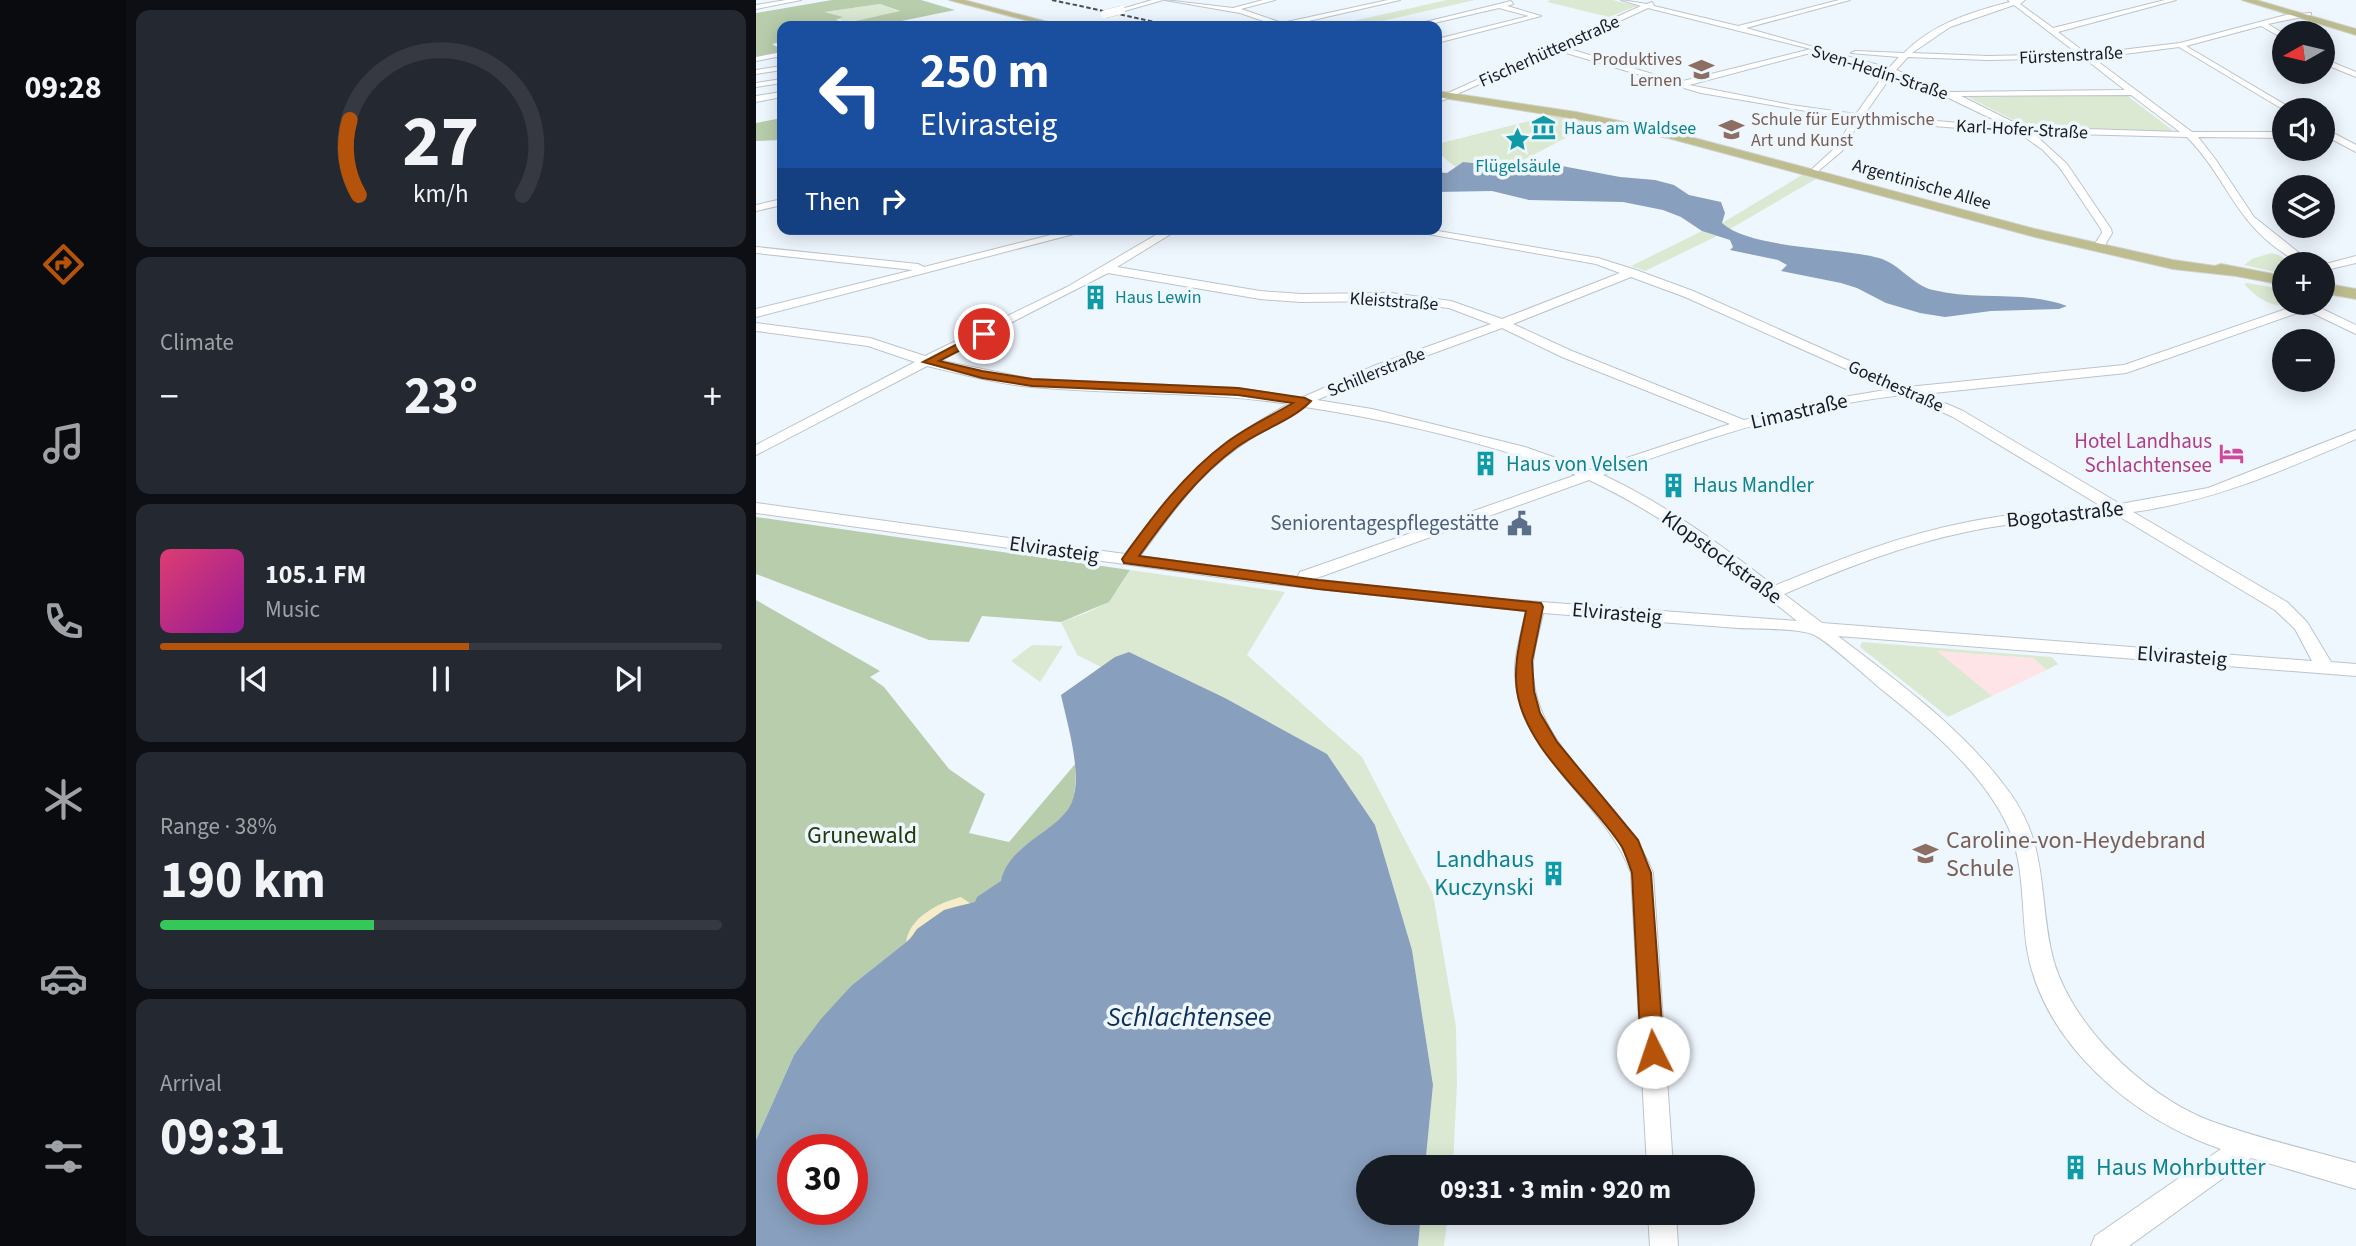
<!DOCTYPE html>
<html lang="en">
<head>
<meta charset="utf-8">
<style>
  :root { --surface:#171b24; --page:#242831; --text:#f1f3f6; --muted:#9ea1a6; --line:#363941; --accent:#b45309 }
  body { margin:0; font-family:"Source Sans 3",sans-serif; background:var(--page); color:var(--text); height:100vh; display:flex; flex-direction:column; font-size:26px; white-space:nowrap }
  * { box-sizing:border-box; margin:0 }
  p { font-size:23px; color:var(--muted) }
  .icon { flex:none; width:38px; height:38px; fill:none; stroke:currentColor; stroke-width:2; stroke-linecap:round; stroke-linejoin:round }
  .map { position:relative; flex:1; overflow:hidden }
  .side { display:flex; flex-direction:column; gap:10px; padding:10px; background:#0d0f14; width:630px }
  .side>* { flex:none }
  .hud { position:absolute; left:21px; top:21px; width:665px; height:214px; border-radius:14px; box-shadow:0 4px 18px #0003; background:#1a4fa0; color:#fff; overflow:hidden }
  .needle { width:46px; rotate:262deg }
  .fabs { position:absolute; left:1516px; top:21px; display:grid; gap:14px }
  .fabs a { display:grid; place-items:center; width:63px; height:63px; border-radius:50%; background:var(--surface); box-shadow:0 4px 18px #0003; font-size:35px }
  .speed { position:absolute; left:21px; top:1134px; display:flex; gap:14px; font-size:35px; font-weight:700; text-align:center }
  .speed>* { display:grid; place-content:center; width:91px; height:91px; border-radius:50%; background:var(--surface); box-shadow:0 4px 18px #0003; line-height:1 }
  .speed .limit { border:10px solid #d22; background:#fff; color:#111 }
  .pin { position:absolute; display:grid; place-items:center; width:60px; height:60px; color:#fff; margin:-30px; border:4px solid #fff; border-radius:50%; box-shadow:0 2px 7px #0007 }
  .me { position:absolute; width:77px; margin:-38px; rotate:356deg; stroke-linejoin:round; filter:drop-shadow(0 0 5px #0008) }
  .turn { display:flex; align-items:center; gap:24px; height:147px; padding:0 28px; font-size:32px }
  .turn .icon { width:91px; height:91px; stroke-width:2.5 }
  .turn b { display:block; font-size:49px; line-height:60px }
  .then { display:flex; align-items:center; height:66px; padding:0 28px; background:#0003; gap:14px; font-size:26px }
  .big { font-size:52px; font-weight:700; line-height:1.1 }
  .side .card { flex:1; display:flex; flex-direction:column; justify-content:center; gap:10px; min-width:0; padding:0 24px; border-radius:14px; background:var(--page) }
  .side .dial { align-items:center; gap:0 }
  .dial svg { height:182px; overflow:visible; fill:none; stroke:var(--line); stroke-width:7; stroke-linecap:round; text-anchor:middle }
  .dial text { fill:var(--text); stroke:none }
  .song { display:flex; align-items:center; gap:21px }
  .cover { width:84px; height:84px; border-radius:10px; background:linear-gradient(135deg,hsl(340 70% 55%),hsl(300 70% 35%)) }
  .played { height:7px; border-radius:4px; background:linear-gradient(90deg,var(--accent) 55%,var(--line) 55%) }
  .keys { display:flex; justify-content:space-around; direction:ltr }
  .heat { display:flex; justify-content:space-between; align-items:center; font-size:38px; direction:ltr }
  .charge { height:10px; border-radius:5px; background:linear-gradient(90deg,#34c759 38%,var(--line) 0) }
  .trip { position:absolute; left:600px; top:1155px; width:399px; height:70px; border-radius:35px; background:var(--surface); box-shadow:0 4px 18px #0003; font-weight:700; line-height:70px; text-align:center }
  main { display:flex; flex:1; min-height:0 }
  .dock { display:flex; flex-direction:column; width:126px; justify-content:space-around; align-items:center; background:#090b0e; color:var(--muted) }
  .dock .icon { width:49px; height:49px }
  .dock .selected { color:var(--accent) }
  .dock b { font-size:32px; color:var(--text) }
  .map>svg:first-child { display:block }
  .industrial { fill:#ffe4e7 }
  .green { fill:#dbe9d3 }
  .forest { fill:#b8cdac; fill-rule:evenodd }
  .sand { fill:#f6ecc7 }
  .water { fill:#889fbd; fill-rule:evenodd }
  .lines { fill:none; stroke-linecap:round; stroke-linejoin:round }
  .minor-casing { stroke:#bcc4cb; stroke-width:2 }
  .major-casing { stroke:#d1d2d2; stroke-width:2 }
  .minor { fill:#fff; fill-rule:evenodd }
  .major { fill:#bebd8f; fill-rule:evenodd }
  .rail { stroke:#4b4f53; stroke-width:2; stroke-dasharray:4.5 2.5; stroke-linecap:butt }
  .minor-bridge-casing { stroke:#bcc4cb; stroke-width:9; stroke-linecap:butt }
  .minor-bridge { stroke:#fff; stroke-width:8 }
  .route { fill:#b45309; stroke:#753606; stroke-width:2 }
  .labels { text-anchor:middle; stroke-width:7; stroke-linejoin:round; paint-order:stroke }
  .far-street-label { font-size:18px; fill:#191c1f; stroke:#eff7fe }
  .far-education-label { font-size:18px; fill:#785e54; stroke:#eff7fe; text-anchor:end }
  .far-culture-label { font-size:18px; fill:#0d838f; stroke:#eff7fe; text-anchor:start }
  .street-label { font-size:21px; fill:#191c1f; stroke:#eff7fe }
  .hotel-label { font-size:21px; fill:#b23c85; stroke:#eff7fe; text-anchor:end }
  .culture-label { font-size:21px; fill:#0d838f; stroke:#eff7fe; text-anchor:start }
  .service-label { font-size:21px; fill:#4e5e75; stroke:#eff7fe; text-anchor:end }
  .near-park-label { font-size:24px; fill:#203b09; stroke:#eff7fe }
  .near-education-label { font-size:24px; fill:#785e54; stroke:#eff7fe; text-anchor:start }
  .near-culture-label { font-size:24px; fill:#0d838f; stroke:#eff7fe; text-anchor:end }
  .near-water-label { font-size:28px; font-style:italic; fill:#0e2f57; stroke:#eff7fe }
</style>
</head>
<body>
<main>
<nav class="dock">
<b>09:28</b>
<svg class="icon selected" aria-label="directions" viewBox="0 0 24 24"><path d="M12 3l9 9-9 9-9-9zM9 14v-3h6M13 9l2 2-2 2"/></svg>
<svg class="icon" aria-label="music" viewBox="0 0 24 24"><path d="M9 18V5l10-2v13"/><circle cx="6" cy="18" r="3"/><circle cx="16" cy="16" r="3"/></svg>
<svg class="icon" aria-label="phone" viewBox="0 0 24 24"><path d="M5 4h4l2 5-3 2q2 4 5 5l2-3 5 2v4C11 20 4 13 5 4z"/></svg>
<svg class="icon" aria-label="climate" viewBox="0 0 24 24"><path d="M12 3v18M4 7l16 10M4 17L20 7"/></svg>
<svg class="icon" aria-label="car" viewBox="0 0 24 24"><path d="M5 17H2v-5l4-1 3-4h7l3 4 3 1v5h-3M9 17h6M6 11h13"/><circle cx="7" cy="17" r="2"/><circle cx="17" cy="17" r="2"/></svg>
<svg class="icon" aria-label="filters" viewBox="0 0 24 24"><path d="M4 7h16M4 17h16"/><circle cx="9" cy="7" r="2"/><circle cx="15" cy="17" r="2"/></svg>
</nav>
<section class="side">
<div class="card dial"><svg viewBox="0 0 100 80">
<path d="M14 69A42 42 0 1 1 86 69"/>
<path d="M14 69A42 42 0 0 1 10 36" stroke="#b45309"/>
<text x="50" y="56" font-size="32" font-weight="700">27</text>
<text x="50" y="72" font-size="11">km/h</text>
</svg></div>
<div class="card"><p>Climate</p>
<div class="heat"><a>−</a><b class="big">23°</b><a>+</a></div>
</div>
<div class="card">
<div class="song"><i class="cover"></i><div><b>105.1 FM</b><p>Music</p></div></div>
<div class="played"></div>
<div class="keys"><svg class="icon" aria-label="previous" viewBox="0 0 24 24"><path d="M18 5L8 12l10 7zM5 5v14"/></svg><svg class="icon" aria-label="pause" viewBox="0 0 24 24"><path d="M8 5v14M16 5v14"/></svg><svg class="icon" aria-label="next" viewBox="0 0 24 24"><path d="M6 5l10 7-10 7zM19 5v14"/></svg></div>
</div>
<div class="card"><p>Range · 38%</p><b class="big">190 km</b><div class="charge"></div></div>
<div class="card"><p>Arrival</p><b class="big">09:31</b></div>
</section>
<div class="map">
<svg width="1600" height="1246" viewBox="0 0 1600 1246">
  <rect width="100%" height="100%" fill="#eff7fe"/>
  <path class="industrial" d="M1180 651 1277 658 1291 670 1236 696Z"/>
  <path class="green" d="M691 0H719L604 26H575Z
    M794 0H857L881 6 853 17 791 2Z
    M124 4 145 12 91 23 67 12Z
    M1369 94 1419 132 1273 128 1212 97Z
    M801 114 840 122 754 167 707 162 700 167C692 162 681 153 681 144Z
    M1046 175 1060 179 974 229 966 223Z
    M946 231 961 236 889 271 875 266Z
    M1515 253 1523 255 1536 264H1528V274L1488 265 1496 259Z
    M1492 283 1525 289 1528 291V303H1538C1517 310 1502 299 1488 284Z
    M374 570 529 592 491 655 606 757 677 894 700 1027 701 1083 697 1167H669L677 1085 656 950 619 825 571 754 469 698 373 652 345 667 321 655 305 622C344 608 353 607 374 570Z
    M1106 642 1296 657 1302 664 1291 670 1277 658 1181 651 1236 696 1192 717 1104 647Z
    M276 645 307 646 284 682 255 661Z
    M665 1213H692L688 1246H662Z"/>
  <path class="forest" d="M76 0H165L199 10 136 23 140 26H26V42L16 44 26 50V53L0 57V13ZM124 4 144 11 91 23 80 20 87 17 68 12Z
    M26 118V140L0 141V123Z
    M0 517 374 570 353 602 305 622 226 616 213 642 173 640 0 574Z
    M0 600 124 671 114 677 128 687 193 769 229 794 213 833 253 842 320 763C319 775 320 790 317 801 309 827 251 845 246 881L220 902 154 939 96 985 38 1055 0 1140Z"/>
  <path class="sand" d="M205 897 215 904C185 906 171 923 150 942 154 917 182 903 205 897Z"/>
  <path class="water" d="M707 162 766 168 806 166 864 177 899 180 918 185 933 195 965 202 969 213 966 223C994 249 1083 247 1123 258 1144 264 1156 285 1177 290 1221 301 1267 290 1311 306L1303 309 1235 311 1189 317 1164 313 1130 303 1101 288 1085 283 1025 271 1031 265 1022 260 974 250 977 247 974 240 946 231 925 217 907 210 867 202 773 200 736 191 681 192V172L691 173Z
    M373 652 469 698 571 754 619 825 656 950 677 1085 669 1167H612V1213H665L662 1246H0V1140L38 1055 65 1019 96 985 154 939 161 929 188 910 219 902 221 897 245 881C252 844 306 829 316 802 327 774 311 723 305 695L359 657ZM37 1150H96V1209H37Z"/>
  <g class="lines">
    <defs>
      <path id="minor" d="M30 0H45L0 9V5Z
        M396 0H407L365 12 362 10Z
        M409 0 477 8 507 0H519L485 9 526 23 632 0H644L531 26H522L484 13Z
        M865 0 891 4 896 2 898 6 982 26 1083 0H1094L990 28 1133 68 1143 57 1095 53 1099 51 1148 53C1176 24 1215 12 1254 2L1252 0H1269L1264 4 1297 28 1409 0H1420L1302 32 1331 54 1424 43 1530 15 1555 13V15L1512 24 1528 34V39L1505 26 1430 46 1538 110H1528L1423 47 1337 58 1436 132H1528V138L1442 137 1460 160 1498 217 1557 264C1542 265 1535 258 1523 250 1478 218 1468 174 1431 137L1277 133 1311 164 1355 229 1356 233 1346 250 1342 251 1336 248 1346 233 1345 229 1304 168 1287 150 1263 133 1105 120 1086 151 1061 172 1056 169 1080 147 1097 119 945 93 800 50 681 103V98L885 6ZM1258 5 1322 54 1232 56 1156 53 1194 27ZM892 8 1055 49 923 82 807 47ZM1062 51 1130 72 1100 114 1035 105 933 85ZM1152 57 1232 60 1328 58 1369 90 1195 92 1140 70ZM1136 75 1176 90 1253 127 1108 115ZM1375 95 1424 132 1267 127 1205 96Z
        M755 1 757 4 751 6 785 16 681 43V39L773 16 743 8 665 26H653Z
        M26 52V56L0 61V57Z
        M1566 58 1600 72V77L1566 63Z
        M26 66V70L0 74V70Z
        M26 79V83L0 87V83Z
        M26 92V97L0 102V96Z
        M1566 127 1600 145V152L1566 134Z
        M26 199V205L0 211V205Z
        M318 229H337L0 317V309L157 270 0 253V247L162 264 168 267Z
        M410 229H423L361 267 504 291 545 294 635 293 695 301 746 319 864 273 840 264 644 229H670L842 258 880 270 937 291 1152 387 1368 365 1547 303H1563L1560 306 1600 325V334L1550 310 1370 373 1168 394 1207 411 1364 504 1452 488 1600 430V439C1525 471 1459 501 1377 512L1531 602 1551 622 1575 662 1600 664V676L1082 636C1143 683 1208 729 1254 793 1291 844 1283 893 1295 950 1309 1020 1386 1094 1452 1120 1500 1138 1551 1149 1600 1163V1189L1495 1158 1373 1246H1335L1339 1236 1465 1149C1378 1120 1287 1044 1271 949 1265 909 1269 867 1253 829 1229 775 1175 729 1130 693 1116 682 1069 638 1056 634 1040 628 1000 629 982 628 917 623 852 618 787 613 783 634 775 656 777 677 785 756 868 799 897 873L917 1167H891L875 873C849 801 764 758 759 675 758 654 766 632 770 611L498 582 0 513V503L369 554C422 485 454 446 533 404 448 391 362 395 276 387 241 384 206 374 171 366L0 455V445L159 362 112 346 0 331V323L114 338 169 356 311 287ZM352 273 504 299 545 302 635 301 693 308 735 324 620 365 545 398 482 388 276 379 182 360ZM875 277 929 297 1135 389 1070 400 988 420 816 351 757 324ZM746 328 806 357 974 424 834 470 769 447 616 409 561 400 629 371ZM1149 395 1197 417 1345 506C1301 510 1256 513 1212 522 1145 535 1081 560 1018 586 964 544 909 504 847 475 944 441 1045 405 1149 395ZM549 407C641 421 732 443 820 475L544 572 541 577 384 556C404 530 422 502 445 479 475 448 512 427 549 407ZM833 480C910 516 975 568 1041 621L704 596 558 579ZM1359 514 1519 610 1539 629 1556 661 1066 623 1028 594C1087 569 1147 545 1210 532 1259 521 1309 520 1359 514Z
        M1600 256V263L1566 271V265Z
        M892 1213H920L922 1246H894Z"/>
      <path id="major" d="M193 0H208L307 26H292Z
        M1486 0H1500L1600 29V35Z
        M681 91 820 112 912 131 1279 229 1417 260 1459 266 1465 264 1528 276V285L1480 276 1417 269 1279 237 912 138 820 119 681 97Z
        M1566 283 1600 289V299L1566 293Z"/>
    </defs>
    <use href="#minor" class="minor-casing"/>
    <use href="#major" class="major-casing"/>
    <use href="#minor" class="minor"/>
    <use href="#major" class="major"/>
    <path class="rail" d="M296 0 418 26"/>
    <defs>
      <path id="minor-bridge" d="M349 14 365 10"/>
    </defs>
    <use href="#minor-bridge" class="minor-bridge-casing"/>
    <use href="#minor-bridge" class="minor-bridge"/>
  </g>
  <path class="route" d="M228 330 232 331V336L183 361 226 371 276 379 482 388 549 398 555 401C536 421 504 430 481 447 440 477 412 516 383 556L562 580 785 603 787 607 776 661 778 691 784 713 801 742 882 840 895 873 908 1052 905 1059 897 1062 889 1059 885 1052 876 873C873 864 870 855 866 847 835 798 770 751 761 691 757 664 765 637 770 611L562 589 368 563 366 559C397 516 428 474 471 442 491 427 515 416 537 403L482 395 276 386 226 378 167 362Z"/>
  <defs>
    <symbol id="school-bare" viewBox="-9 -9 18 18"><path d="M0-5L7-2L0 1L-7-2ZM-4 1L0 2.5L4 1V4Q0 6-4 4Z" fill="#8d6e63" stroke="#eff7fe" stroke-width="2.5" paint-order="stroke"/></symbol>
    <symbol id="museum-bare" viewBox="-9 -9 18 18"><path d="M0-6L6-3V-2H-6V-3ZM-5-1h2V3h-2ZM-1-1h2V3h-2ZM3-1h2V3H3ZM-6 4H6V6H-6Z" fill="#0f9aa8" stroke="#eff7fe" stroke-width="2.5" paint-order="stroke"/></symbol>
    <symbol id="university-bare" viewBox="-9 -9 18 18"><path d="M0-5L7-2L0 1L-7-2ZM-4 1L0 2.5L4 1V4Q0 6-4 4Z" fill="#8d6e63" stroke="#eff7fe" stroke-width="2.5" paint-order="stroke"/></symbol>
    <symbol id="sight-bare" viewBox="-9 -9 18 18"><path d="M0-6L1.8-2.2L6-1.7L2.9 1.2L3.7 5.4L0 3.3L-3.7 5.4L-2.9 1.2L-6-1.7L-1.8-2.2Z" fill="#0f9aa8" stroke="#eff7fe" stroke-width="2.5" paint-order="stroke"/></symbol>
    <symbol id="building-bare" viewBox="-9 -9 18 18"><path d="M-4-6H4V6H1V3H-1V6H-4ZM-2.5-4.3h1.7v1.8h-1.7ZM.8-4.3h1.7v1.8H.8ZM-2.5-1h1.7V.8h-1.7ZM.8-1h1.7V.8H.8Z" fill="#0f9aa8" stroke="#eff7fe" stroke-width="2.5" paint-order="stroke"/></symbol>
    <symbol id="hotel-bare" viewBox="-9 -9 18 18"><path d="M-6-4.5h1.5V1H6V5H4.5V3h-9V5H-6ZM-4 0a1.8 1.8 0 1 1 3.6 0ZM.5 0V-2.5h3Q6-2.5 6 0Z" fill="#d1479c" stroke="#eff7fe" stroke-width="2.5" paint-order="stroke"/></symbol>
    <symbol id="civic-bare" viewBox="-9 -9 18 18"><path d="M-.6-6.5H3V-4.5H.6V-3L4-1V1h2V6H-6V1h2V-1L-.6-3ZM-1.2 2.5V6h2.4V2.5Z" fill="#5c6f8a" stroke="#eff7fe" stroke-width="2.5" paint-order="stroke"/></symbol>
  </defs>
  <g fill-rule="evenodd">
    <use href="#school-bare" x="928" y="52" width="35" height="35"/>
    <use href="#museum-bare" x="770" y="110" width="35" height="35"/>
    <use href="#university-bare" x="958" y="112" width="35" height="35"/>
    <use href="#sight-bare" x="744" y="122" width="35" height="35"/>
    <use href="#building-bare" x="322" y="280" width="35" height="35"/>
    <use href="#hotel-bare" x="1458" y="436" width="35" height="35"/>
    <use href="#building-bare" x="712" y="446" width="35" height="35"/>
    <use href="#building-bare" x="900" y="468" width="35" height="35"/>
    <use href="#civic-bare" x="746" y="506" width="35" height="35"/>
    <use href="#school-bare" x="1152" y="836" width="35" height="35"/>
    <use href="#building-bare" x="780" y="856" width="35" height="35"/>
    <use href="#building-bare" x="1302" y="1150" width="35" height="35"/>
  </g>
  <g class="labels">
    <g class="far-street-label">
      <text transform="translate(793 51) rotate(-24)" y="6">Fischerhüttenstraße</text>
      <text transform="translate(1315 55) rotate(-3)" y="6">Fürstenstraße</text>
      <text transform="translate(1124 72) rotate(18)" y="6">Sven-Hedin-Straße</text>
      <text transform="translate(1266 129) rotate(3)" y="6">Karl-Hofer-Straße</text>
      <text transform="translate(1166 184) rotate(16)" y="6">Argentinische Allee</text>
      <text transform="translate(638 301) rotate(4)" y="6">Kleiststraße</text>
      <text transform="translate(620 372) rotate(-22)" y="6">Schillerstraße</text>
      <text transform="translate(1140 386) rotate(24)" y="6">Goethestraße</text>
    </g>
    <g class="far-education-label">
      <text x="926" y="65">Produktives<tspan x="926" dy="21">Lernen</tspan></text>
      <text x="995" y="125" text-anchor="start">Schule für Eurythmische<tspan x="995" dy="21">Art und Kunst</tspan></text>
    </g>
    <g class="far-culture-label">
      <text x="808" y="134">Haus am Waldsee</text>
      <text x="762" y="172" text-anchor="middle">Flügelsäule</text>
      <text x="359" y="303">Haus Lewin</text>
    </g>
    <g class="street-label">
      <text transform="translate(1043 411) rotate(-13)" y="7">Limastraße</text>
      <text transform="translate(1309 514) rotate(-6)" y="7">Bogotastraße</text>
      <text transform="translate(298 549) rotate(8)" y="7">Elvirasteig</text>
      <text transform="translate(966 557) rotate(36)" y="7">Klopstockstraße</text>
      <text transform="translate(861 613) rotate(5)" y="7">Elvirasteig</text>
      <text transform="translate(1426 656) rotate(4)" y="7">Elvirasteig</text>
    </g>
    <g class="hotel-label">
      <text x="1456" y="448">Hotel Landhaus<tspan x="1456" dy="24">Schlachtensee</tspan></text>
    </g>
    <g class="culture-label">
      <text x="750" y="471">Haus von Velsen</text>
      <text x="937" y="492">Haus Mandler</text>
    </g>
    <g class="service-label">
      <text x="743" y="530">Seniorentagespflegestätte</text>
    </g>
    <g class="near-park-label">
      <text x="106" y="843">Grunewald</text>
    </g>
    <g class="near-education-label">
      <text x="1190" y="848">Caroline-von-Heydebrand<tspan x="1190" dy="28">Schule</tspan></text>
    </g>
    <g class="near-culture-label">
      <text x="778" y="867">Landhaus<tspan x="778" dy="28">Kuczynski</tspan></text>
      <text x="1340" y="1175" text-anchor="start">Haus Mohrbutter</text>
    </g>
    <g class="near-water-label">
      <text x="433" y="1026">Schlachtensee</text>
    </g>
  </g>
</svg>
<div class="fabs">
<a><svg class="needle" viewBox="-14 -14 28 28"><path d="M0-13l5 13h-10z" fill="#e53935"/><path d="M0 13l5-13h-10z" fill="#9ea1a6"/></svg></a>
<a><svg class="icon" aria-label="sound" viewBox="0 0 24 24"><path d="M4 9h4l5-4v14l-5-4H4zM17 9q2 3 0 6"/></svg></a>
<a><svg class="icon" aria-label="layers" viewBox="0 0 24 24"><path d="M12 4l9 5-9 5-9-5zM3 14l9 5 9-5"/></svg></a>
<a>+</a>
<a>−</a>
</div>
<div class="speed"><div class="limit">30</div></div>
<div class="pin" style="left:228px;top:334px;background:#d93025"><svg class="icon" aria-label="arrive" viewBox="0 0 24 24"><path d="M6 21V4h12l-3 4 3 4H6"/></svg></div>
<svg class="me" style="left:897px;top:1052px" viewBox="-20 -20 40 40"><circle r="19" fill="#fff"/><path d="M0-13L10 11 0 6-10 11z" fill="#b45309"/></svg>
<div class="trip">09:31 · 3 min · 920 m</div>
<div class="hud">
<div class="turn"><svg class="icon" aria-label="left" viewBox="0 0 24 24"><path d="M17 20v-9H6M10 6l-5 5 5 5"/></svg><div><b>250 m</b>Elvirasteig</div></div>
<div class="then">Then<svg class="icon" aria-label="right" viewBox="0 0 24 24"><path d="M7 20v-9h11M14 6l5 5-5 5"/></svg></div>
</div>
</div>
</main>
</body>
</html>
